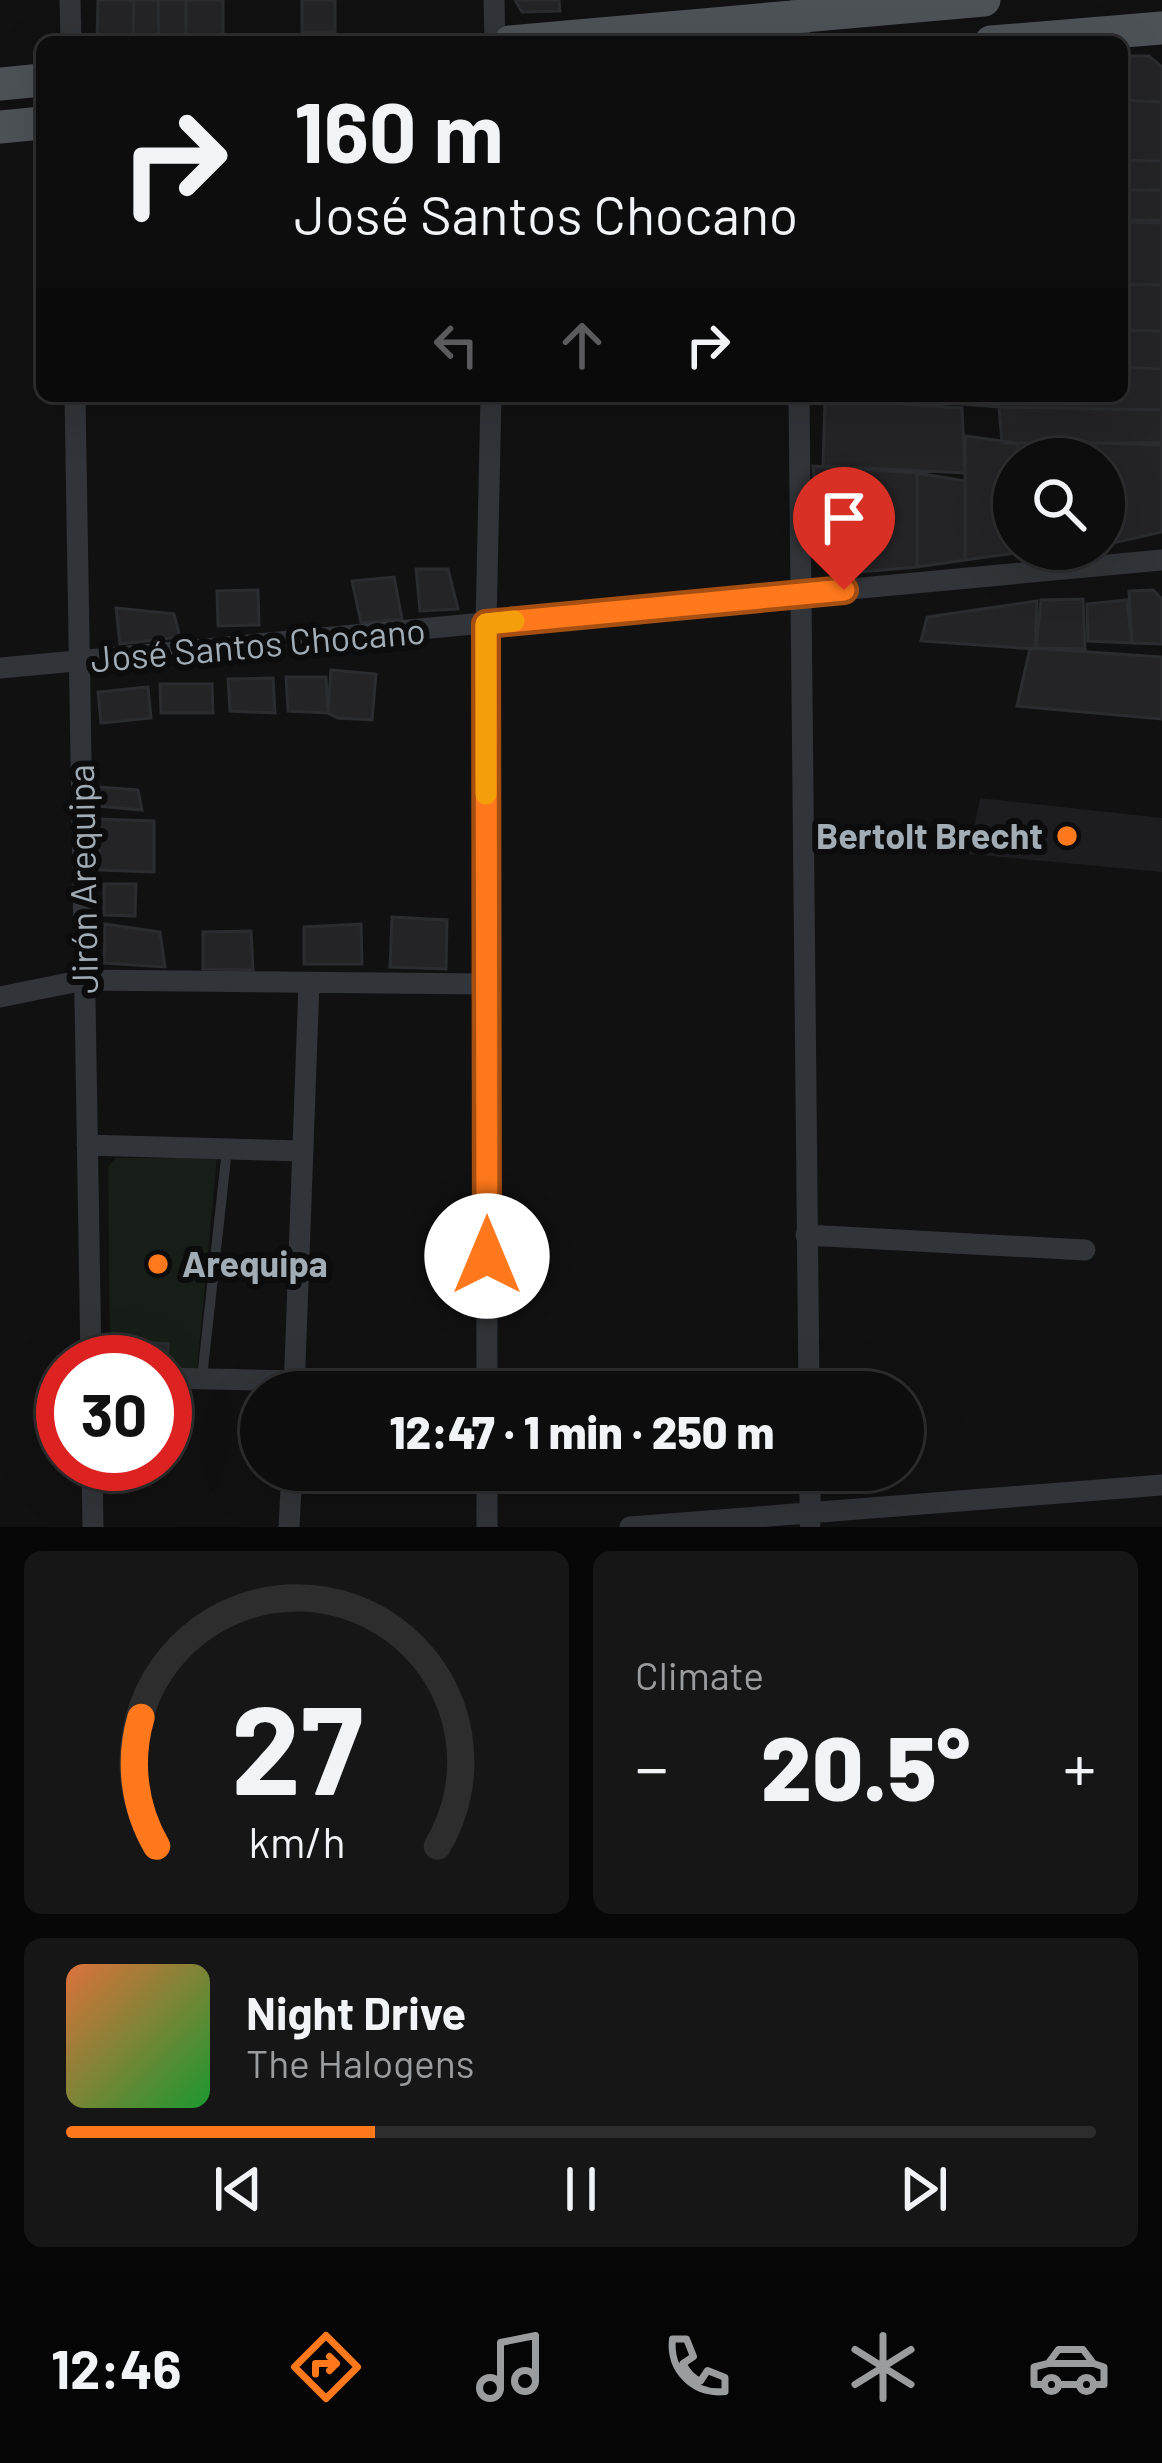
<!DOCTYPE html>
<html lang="en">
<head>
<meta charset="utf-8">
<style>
  :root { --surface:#0d0d0e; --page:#161617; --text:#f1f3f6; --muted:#9a9c9e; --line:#2d2d2e; --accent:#ff791c }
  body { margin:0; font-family:Barlow,sans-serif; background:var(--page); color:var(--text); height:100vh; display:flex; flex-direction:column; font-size:45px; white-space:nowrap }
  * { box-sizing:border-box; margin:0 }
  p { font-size:39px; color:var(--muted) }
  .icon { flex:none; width:66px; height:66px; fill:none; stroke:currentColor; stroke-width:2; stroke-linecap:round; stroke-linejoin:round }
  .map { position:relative; height:1527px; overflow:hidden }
  .drawer { display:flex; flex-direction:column; gap:24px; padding:24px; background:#070708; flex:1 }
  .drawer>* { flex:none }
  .top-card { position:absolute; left:36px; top:36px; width:1092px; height:366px; border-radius:18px; box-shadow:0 12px 48px #0002,0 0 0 3px var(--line); background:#0d0d0e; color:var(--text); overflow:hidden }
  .tools { position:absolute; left:993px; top:438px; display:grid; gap:24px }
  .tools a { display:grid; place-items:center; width:132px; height:132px; border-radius:50%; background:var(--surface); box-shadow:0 12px 48px #0002,0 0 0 3px var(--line); font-size:60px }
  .speed { position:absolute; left:36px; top:1335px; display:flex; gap:24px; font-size:60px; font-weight:700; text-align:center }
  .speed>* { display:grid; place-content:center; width:156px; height:156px; border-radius:50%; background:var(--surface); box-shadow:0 12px 48px #0002,0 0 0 3px var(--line); line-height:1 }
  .speed .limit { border:18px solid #d22; background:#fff; color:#111 }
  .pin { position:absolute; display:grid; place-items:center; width:102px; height:102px; color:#fff; margin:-123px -51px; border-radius:50% 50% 50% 0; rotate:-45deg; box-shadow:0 0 12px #0007 }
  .pin .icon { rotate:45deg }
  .me { position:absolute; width:132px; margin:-66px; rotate:0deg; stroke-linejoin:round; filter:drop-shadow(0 0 9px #0008) }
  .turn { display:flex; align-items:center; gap:42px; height:252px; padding:0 60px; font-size:54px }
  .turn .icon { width:156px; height:156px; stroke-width:2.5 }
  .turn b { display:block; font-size:84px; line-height:102px }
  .lanes { display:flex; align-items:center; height:114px; padding:0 60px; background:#0003; justify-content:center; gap:60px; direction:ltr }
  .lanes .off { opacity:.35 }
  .big { font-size:90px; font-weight:800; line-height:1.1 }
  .drawer .widget { flex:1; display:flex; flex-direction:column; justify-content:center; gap:18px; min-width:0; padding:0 42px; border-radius:18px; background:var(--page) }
  .drawer .dial { align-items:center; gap:0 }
  .dial svg { height:312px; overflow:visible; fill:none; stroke:var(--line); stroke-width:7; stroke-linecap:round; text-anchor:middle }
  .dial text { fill:var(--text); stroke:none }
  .song { display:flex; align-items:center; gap:36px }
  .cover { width:144px; height:144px; border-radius:18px; background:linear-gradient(135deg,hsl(20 70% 55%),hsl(130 70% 35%)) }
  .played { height:12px; border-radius:6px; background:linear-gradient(90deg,var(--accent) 30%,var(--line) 30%) }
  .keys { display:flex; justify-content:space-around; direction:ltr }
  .heat { display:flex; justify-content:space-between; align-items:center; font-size:66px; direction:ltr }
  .drawer .tiles { flex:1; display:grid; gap:24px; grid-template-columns:1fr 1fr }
  .widget:last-child { grid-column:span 2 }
  .trip { position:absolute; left:240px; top:1371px; width:684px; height:120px; border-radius:60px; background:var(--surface); box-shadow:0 12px 48px #0002,0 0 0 3px var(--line); font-weight:800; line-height:120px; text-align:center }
  .tabs { display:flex; height:192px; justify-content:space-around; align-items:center; background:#050506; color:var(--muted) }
  .tabs .icon { width:84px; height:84px }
  .tabs .selected { color:var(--accent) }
  .tabs b { font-size:54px; color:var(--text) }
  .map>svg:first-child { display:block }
  .built { fill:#1d1d1f }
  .green { fill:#171d17 }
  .building { fill:#242427; stroke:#2a2c2f; stroke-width:3 }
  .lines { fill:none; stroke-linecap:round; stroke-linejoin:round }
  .lane { stroke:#313438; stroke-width:10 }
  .street { stroke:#313438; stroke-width:21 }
  .primary { stroke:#4d5257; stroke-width:33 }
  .route-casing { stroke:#a64f12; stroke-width:30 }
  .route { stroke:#ff791c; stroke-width:21 }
  .slow { stroke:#f59e0b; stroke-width:21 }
  .poi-dot { fill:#ff791c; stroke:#0c0c0d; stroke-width:4.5 }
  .labels { text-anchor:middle; stroke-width:12; stroke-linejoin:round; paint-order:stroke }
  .street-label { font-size:36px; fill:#a1acb5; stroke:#0c0c0d }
  .poi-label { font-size:36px; font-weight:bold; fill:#a1acb5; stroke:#0c0c0d; text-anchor:end }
</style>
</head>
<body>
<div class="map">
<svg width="1162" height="1527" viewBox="0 0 1162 1527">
  <rect width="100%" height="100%" fill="#111112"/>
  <path class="built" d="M980 798 1162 818V872L969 854Z"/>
  <path class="green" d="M116 1158H217L197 1370 165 1371V1362H110L108 1167Z"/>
  <path class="building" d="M98 0H134L133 41 97 40Z
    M134 0H158L159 41H133Z
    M158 0H186V41H159Z
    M186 0H223V41H186Z
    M302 0H335V32H302Z
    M515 0H559L560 11 522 12Z
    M1122 56H1149L1162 67V102L1122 100Z
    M1122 100 1162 102V161L1122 160Z
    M1122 160 1162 161V190H1122Z
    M1122 190H1162V220H1122Z
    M1122 222 1162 223V285L1122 284Z
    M1122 284 1162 285V331L1122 330Z
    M1122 330 1162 331V369L1122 367Z
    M1122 367 1162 369V410L999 407V396H1122Z
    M853 396H999V407Z
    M825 399 962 408 965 473 823 466Z
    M999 407 1162 410V443H1002Z
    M965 436 1018 443V459H1014L1016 553 965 560Z
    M1018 443H1092L1093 459H1018Z
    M1092 443 1162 445V532L1104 545V459H1093Z
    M813 466 917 473V567L848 573 819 554Z
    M917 473 965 481V560L917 567Z
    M416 569H448L458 609 420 611Z
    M394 577 402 619 361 623 352 581Z
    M258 590 259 625 218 626 217 591Z
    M1153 590 1162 599V644L1132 643 1129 591Z
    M1083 599 1085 649 1036 648 1041 600Z
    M1127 600 1132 643 1088 641 1087 604Z
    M1037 601 1035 649 921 641 927 617Z
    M116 608 174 614 180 637 120 644Z
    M1030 648 1162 657V719L1017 706Z
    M331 670 376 674 372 720 338 718 328 713Z
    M286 677H326L328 713 288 711Z
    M273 678 275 713 230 711 228 679Z
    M160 684H212L213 713H161Z
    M148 687 151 718 101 723 98 692Z
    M98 787 138 790 142 810 96 806Z
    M97 819 154 821V872L100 870Z
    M104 884H136L135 916 104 915Z
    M392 917 447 920 446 969 390 967Z
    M105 924 160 932 165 967 104 963Z
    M361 924 362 964H304V927Z
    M251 931 253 970 203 969V932Z
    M122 1341 168 1344 167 1369 165 1362H123Z"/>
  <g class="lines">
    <path class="lane" d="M202 1378 227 1149"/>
    <path class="street" d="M70 0 71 42
      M494 0 495 42
      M799 7 800 42
      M75 396 91 1362
      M799 396 809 1392
      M0 668 1162 560
      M0 997 84 980 487 984
      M87 1145 303 1151
      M806 1235 1085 1250
      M165 1378 295 1381
      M294 1392 309 983
      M487 1392 486 624 491 396
      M92 1464 93 1527
      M487 1470V1527
      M810 1470V1523
      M289 1527 292 1470
      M630 1527 1162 1485"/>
    <path class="primary" d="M510 42 984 0
      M991 42 1162 28
      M0 84 42 80
      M0 127 42 123"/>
  </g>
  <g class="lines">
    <defs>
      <path id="route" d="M487 1256 486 624 844 590"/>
    </defs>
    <use href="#route" class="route-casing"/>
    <use href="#route" class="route"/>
    <path class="slow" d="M486 794V624L514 621"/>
  </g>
  <g class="poi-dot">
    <circle cx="1067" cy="836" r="12"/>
    <circle cx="158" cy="1264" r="12"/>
  </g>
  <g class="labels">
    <g class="street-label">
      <text transform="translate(258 645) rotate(-5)" y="13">José Santos Chocano</text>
      <text transform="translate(83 879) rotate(-91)" y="13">Jirón Arequipa</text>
    </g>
    <g class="poi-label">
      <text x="1043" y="849">Bertolt Brecht</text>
      <text x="182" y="1277" text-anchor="start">Arequipa</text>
    </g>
  </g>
</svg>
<div class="tools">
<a><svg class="icon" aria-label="search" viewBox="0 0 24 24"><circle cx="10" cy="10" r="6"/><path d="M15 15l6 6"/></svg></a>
</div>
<div class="speed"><div class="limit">30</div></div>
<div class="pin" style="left:844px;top:590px;background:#d93025"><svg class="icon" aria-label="arrive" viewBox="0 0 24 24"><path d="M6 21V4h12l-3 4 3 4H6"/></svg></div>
<svg class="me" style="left:487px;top:1256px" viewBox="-20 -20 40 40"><circle r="19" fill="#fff"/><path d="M0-13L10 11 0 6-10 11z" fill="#ff791c"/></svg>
<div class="trip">12:47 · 1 min · 250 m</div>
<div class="top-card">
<div class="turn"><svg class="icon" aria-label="right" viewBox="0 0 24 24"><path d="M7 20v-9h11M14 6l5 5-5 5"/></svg><div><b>160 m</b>José Santos Chocano</div></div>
<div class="lanes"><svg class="icon off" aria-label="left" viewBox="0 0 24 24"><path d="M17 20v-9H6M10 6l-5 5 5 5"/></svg><svg class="icon off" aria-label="ahead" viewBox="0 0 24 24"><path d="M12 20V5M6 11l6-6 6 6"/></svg><svg class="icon" aria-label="right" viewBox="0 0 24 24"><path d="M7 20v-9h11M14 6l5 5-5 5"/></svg></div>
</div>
</div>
<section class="drawer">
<div class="tiles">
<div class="widget dial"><svg viewBox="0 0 100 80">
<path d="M14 69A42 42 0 1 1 86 69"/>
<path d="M14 69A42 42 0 0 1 10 36" stroke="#ff791c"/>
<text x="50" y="56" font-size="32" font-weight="700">27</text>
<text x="50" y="72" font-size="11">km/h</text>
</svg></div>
<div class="widget"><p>Climate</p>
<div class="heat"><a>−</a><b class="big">20.5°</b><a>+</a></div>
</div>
<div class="widget">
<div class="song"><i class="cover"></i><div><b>Night Drive</b><p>The Halogens</p></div></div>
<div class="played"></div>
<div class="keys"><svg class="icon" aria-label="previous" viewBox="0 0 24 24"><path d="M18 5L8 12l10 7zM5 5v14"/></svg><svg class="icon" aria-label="pause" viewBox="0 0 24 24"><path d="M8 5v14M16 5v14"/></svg><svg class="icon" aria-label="next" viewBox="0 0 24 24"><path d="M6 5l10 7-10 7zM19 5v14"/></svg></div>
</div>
</div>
</section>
<nav class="tabs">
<b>12:46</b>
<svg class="icon selected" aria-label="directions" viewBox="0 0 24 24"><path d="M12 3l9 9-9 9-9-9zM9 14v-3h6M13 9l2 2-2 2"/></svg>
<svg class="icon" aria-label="music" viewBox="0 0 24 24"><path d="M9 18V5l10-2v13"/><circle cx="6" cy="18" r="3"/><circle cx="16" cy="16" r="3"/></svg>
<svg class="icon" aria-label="phone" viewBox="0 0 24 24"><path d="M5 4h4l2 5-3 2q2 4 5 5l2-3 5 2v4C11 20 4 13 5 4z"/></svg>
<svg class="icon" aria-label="climate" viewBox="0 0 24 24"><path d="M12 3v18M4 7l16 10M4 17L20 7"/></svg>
<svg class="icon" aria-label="car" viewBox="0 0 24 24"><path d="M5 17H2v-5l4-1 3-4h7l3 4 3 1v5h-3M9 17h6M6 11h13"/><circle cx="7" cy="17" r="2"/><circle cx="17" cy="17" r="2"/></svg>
</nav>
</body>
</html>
